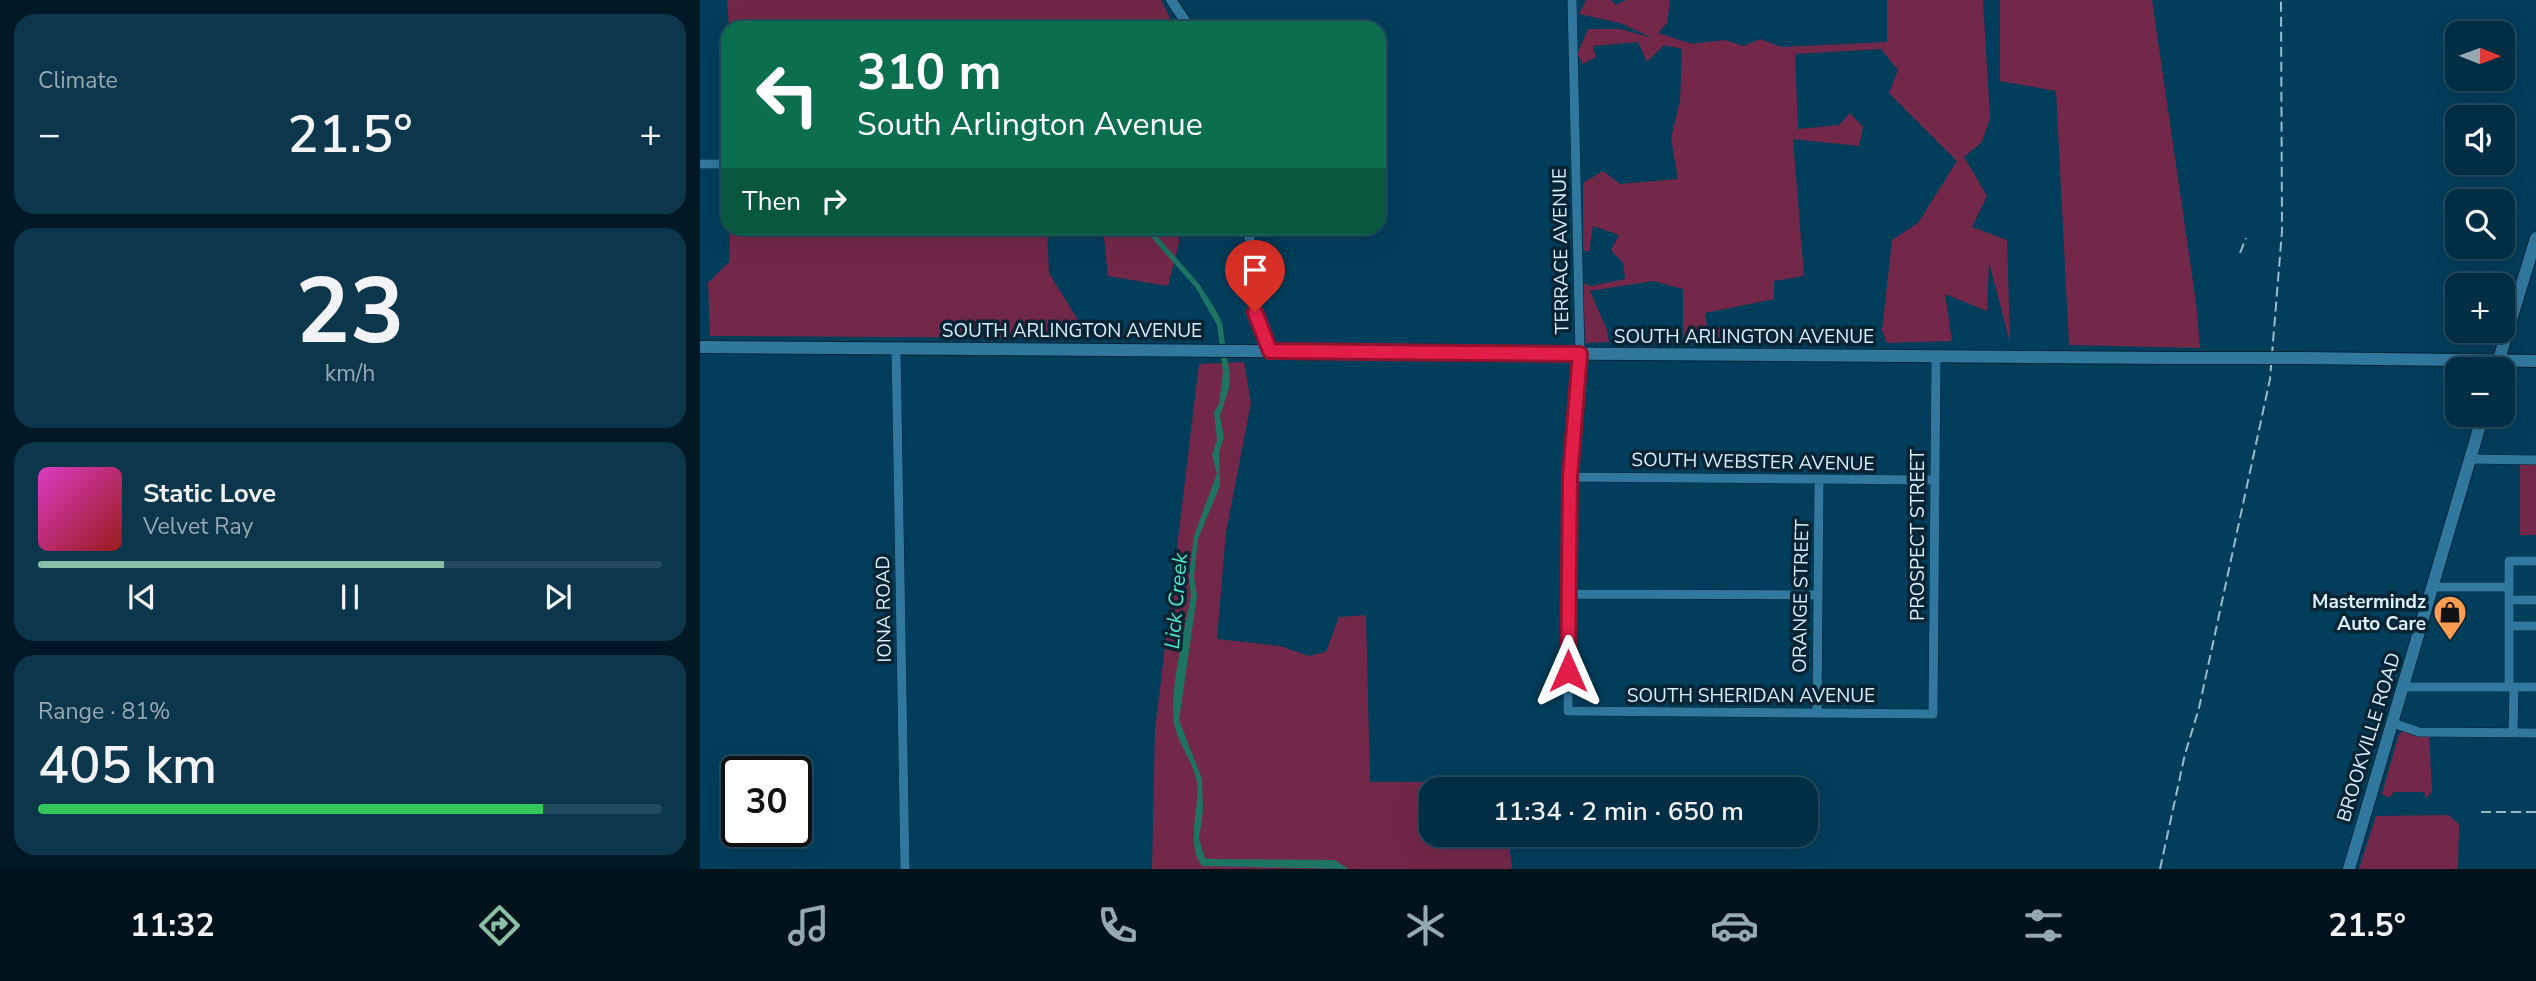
<!DOCTYPE html>
<html lang="en">
<head>
<meta charset="utf-8">
<style>
  :root { --surface:#012e44; --page:#0b364b; --text:#f1f3f6; --muted:#96a8b2; --line:#234a5d; --accent:#8abfa5 }
  body { margin:0; font-family:"Nunito Sans",sans-serif; background:var(--page); color:var(--text); height:100vh; display:flex; flex-direction:column; font-size:26px; white-space:nowrap }
  * { box-sizing:border-box; margin:0 }
  p { font-size:23px; color:var(--muted) }
  .icon { flex:none; width:38px; height:38px; fill:none; stroke:currentColor; stroke-width:2; stroke-linecap:round; stroke-linejoin:round }
  .map { position:relative; flex:1; overflow:hidden }
  .drawer { display:flex; flex-direction:column; gap:14px; padding:14px; background:#011925; width:700px }
  .drawer>* { flex:none }
  .top-card { position:absolute; left:21px; top:21px; width:665px; height:214px; border-radius:21px; box-shadow:0 7px 28px #0002,0 0 0 2px var(--line); background:#0b6e4f; color:#fff; overflow:hidden }
  .needle { width:46px; rotate:91deg }
  .fabs { position:absolute; left:1745px; top:21px; display:grid; gap:14px }
  .fabs a { display:grid; place-items:center; width:70px; height:70px; border-radius:14px; background:var(--surface); box-shadow:0 7px 28px #0002,0 0 0 2px var(--line); font-size:35px }
  .speed { position:absolute; left:21px; top:756px; display:flex; gap:14px; font-size:35px; font-weight:700; text-align:center }
  .speed>* { display:grid; place-content:center; width:91px; height:91px; border-radius:50%; background:var(--surface); box-shadow:0 7px 28px #0002,0 0 0 2px var(--line); line-height:1 }
  .speed .limit { border:4px solid #111; border-radius:10px; background:#fff; color:#111 }
  .pin { position:absolute; display:grid; place-items:center; width:60px; height:60px; color:#fff; margin:-72px -30px; border-radius:50% 50% 50% 0; rotate:-45deg; box-shadow:0 0 7px #0007 }
  .pin .icon { rotate:45deg }
  .me { position:absolute; width:77px; margin:-38px; rotate:0deg; stroke-linejoin:round; filter:drop-shadow(0 0 5px #0008) }
  .turn { display:flex; align-items:center; gap:24px; height:147px; padding:0 21px; font-size:32px }
  .turn .icon { width:91px; height:91px; stroke-width:2.5 }
  .turn b { display:block; font-size:49px; line-height:60px }
  .then { display:flex; align-items:center; height:66px; padding:0 21px; background:#0003; gap:14px; font-size:26px }
  .big { font-size:52px; font-weight:600; line-height:1.1 }
  .drawer .card { flex:1; display:flex; flex-direction:column; justify-content:center; gap:10px; min-width:0; padding:0 24px; border-radius:21px; background:var(--page) }
  .drawer .dial { align-items:center; gap:0 }
  .dial b { font-size:91px; line-height:1 }
  .song { display:flex; align-items:center; gap:21px }
  .cover { width:84px; height:84px; border-radius:10px; background:linear-gradient(135deg,hsl(310 70% 55%),hsl(0 70% 35%)) }
  .played { height:7px; border-radius:4px; background:linear-gradient(90deg,var(--accent) 65%,var(--line) 65%) }
  .keys { display:flex; justify-content:space-around; direction:ltr }
  .heat { display:flex; justify-content:space-between; align-items:center; font-size:38px; direction:ltr }
  .charge { height:10px; border-radius:5px; background:linear-gradient(90deg,#34c759 81%,var(--line) 0) }
  .trip { position:absolute; left:719px; top:777px; width:399px; height:70px; border-radius:21px; background:var(--surface); box-shadow:0 7px 28px #0002,0 0 0 2px var(--line); font-weight:600; line-height:70px; text-align:center }
  .tab-bar { display:flex; height:112px; justify-content:space-around; align-items:center; background:#00121b; color:var(--muted) }
  .tab-bar .icon { width:49px; height:49px }
  .tab-bar .active { color:var(--accent) }
  .tab-bar b { font-size:32px; color:var(--text) }
  main { display:flex; flex:1; min-height:0 }
  .map>svg:first-child { display:block }
  .green { fill:#742849 }
  .water { fill:#1e7463 }
  .lines { fill:none; stroke-linecap:round; stroke-linejoin:round }
  .minor-casing { stroke:#002438; stroke-width:10 }
  .tertiary-casing { stroke:#002438; stroke-width:12 }
  .secondary-casing { stroke:#002438; stroke-width:14 }
  .minor { stroke:#31789f; stroke-width:9 }
  .tertiary { stroke:#31789f; stroke-width:10 }
  .secondary { stroke:#31789f; stroke-width:12 }
  .rail { stroke:#9bbbcd; stroke-width:2; stroke-dasharray:10 5; stroke-linecap:butt }
  .secondary-bridge-casing { stroke:#002438; stroke-width:14; stroke-linecap:butt }
  .secondary-bridge { stroke:#31789f; stroke-width:12 }
  .route-casing { stroke:#92132f; stroke-width:18 }
  .route { stroke:#e11d48; stroke-width:12 }
  .labels { text-anchor:middle; stroke-width:7; stroke-linejoin:round; paint-order:stroke }
  .street-label { font-size:19px; fill:#dcf0fd; stroke:#062434 }
  .poi-label { font-size:19px; font-weight:bold; fill:#dcf0fd; stroke:#062434; text-anchor:end }
  .water-label { font-size:21px; font-style:italic; fill:#50eaca; stroke:#062434 }
</style>
</head>
<body>
<main>
<section class="drawer">
<div class="card"><p>Climate</p>
<div class="heat"><a>−</a><b class="big">21.5°</b><a>+</a></div>
</div>
<div class="card dial"><b>23</b><p>km/h</p></div>
<div class="card">
<div class="song"><i class="cover"></i><div><b>Static Love</b><p>Velvet Ray</p></div></div>
<div class="played"></div>
<div class="keys"><svg class="icon" aria-label="previous" viewBox="0 0 24 24"><path d="M18 5L8 12l10 7zM5 5v14"/></svg><svg class="icon" aria-label="pause" viewBox="0 0 24 24"><path d="M8 5v14M16 5v14"/></svg><svg class="icon" aria-label="next" viewBox="0 0 24 24"><path d="M6 5l10 7-10 7zM19 5v14"/></svg></div>
</div>
<div class="card"><p>Range · 81%</p><b class="big">405 km</b><div class="charge"></div></div>
</section>
<div class="map">
<svg width="1836" height="869" viewBox="0 0 1836 869">
  <rect width="100%" height="100%" fill="#013e5b"/>
  <path class="green" d="M27 0H461L475 28H29Z
    M886 0H911L916 5 926 0H970L967 23 958 33 992 44 1024 40 1044 46 1060 39 1081 47 1187 42V0H1283L1290 118 1282 142 1264 157 1287 196 1272 227 1307 240 1310 343 1289 262 1287 311 1245 294 1252 341 1187 343 1182 331 1192 240 1218 223 1257 161 1189 93 1198 70 1181 49 1095 54 1098 129 1139 125 1150 113 1163 127 1159 146 1093 139 1104 276 1074 281V299L1005 313 1007 326 1023 330 1022 340 983 337V289L953 281 890 291 907 330 909 342 885 343 883 283 891 286 925 279 923 263 911 250 919 235 893 226 889 251H883V183L903 171 920 184 978 179 971 138 980 101 982 49 964 45 947 62 938 42 893 46 896 57 883 64 877 54 888 29H920L952 38 920 23 879 14Z
    M1300 0H1452L1496 302 1500 348 1369 345 1356 91 1300 81Z
    M30 228H347L349 273 389 338 10 336 8 283 29 262Z
    M403 228H478L479 242 468 286 408 276Z
    M544 362 551 403 526 532 517 639 580 646 609 656 626 652 639 617 666 615 670 782H801L802 789H732V835H808L812 869H452L455 730 499 364Z
    M1820 463H1836V535H1820Z
    M1704 730 1729 735 1732 792 1726 798 1724 792H1694L1689 798 1682 794 1699 734Z
    M1748 815 1759 824 1758 869H1659L1676 816Z"/>
  <path class="water" d="M443 228H450L499 284 517 312 522 323 530 376 529 388 520 416 524 437 519 452 520 486 498 539 494 576 497 596 479 720 502 779 503 811 499 839 505 858 511 859 634 860 649 869 502 866C485 843 500 810 497 783 494 762 478 744 474 723 469 691 485 629 491 596L489 576 494 536 517 473 512 455 517 440 514 412 519 404 523 373 517 325 496 288Z"/>
  <g class="lines">
    <defs>
      <path id="minor" d="M872 0 880 354 870 477 868 711 1233 714 1236 357
        M0 164H19
        M196 348 205 869
        M1769 459 1836 460
        M870 477 1235 480
        M1733 587H1809
        M869 594 1118 595
        M1809 600H1836
        M1809 626H1836
        M1809 686V561H1836
        M1704 687H1836
        M1117 713 1119 479
        M1693 723 1719 732 1836 733
        M1813 733 1814 687"/>
      <path id="tertiary" d="M471 0 490 28
        M549 228 554 306 570 351"/>
      <path id="secondary" d="M0 347 1478 358
        M1602 358 1836 361
        M1796 369 1836 238
        M1649 869 1783 415"/>
    </defs>
    <use href="#minor" class="minor-casing"/>
    <use href="#tertiary" class="tertiary-casing"/>
    <use href="#secondary" class="secondary-casing"/>
    <use href="#minor" class="minor"/>
    <use href="#tertiary" class="tertiary"/>
    <use href="#secondary" class="secondary"/>
    <path class="rail" d="M1540 253 1546 238
      M1781 812H1836
      M1460 869 1485 754 1499 708 1570 379 1582 231 1581 0"/>
    <defs>
      <path id="secondary-bridge" d="M1478 358H1602"/>
    </defs>
    <use href="#secondary-bridge" class="secondary-bridge-casing"/>
    <use href="#secondary-bridge" class="secondary-bridge"/>
  </g>
  <g class="lines">
    <defs>
      <path id="route" d="M555 312 570 351 880 354 870 477 868 671"/>
    </defs>
    <use href="#route" class="route-casing"/>
    <use href="#route" class="route"/>
  </g>
  <defs>
    <symbol id="shop-pin" viewBox="-11 -11 22 30"><path d="M0 17L-7.5 6A9.5 9.5 0 1 1 7.5 6Z" fill="#fc9d53" stroke="#062434"/><path d="M-5-2.5h2.3a2.7 3.5 0 0 1 5.4 0H5L5.5 6h-11ZM-1.5-2.5h3a1.5 2.3 0 0 0-3 0Z" fill="#111"/></symbol>
  </defs>
  <g fill-rule="evenodd">
    <use href="#shop-pin" x="1731" y="593" width="38" height="52"/>
  </g>
  <g class="labels">
    <g class="street-label">
      <text transform="translate(860 251) rotate(-91)" y="7">TERRACE AVENUE</text>
      <text x="372" y="337">SOUTH ARLINGTON AVENUE</text>
      <text x="1044" y="343">SOUTH ARLINGTON AVENUE</text>
      <text transform="translate(1053 461) rotate(1)" y="7">SOUTH WEBSTER AVENUE</text>
      <text transform="translate(1217 535) rotate(-90)" y="7">PROSPECT STREET</text>
      <text transform="translate(1100 596) rotate(-89)" y="7">ORANGE STREET</text>
      <text transform="translate(183 609) rotate(-91)" y="7">IONA ROAD</text>
      <text x="1051" y="702">SOUTH SHERIDAN AVENUE</text>
      <text transform="translate(1668 737) rotate(-73)" y="7">BROOKVILLE ROAD</text>
    </g>
    <g class="poi-label">
      <text x="1726" y="608">Mastermindz<tspan x="1726" dy="22">Auto Care</tspan></text>
    </g>
    <g class="water-label">
      <text transform="translate(476 601) rotate(-85)" y="7">Lick Creek</text>
    </g>
  </g>
</svg>
<div class="fabs">
<a><svg class="needle" viewBox="-14 -14 28 28"><path d="M0-13l5 13h-10z" fill="#e53935"/><path d="M0 13l5-13h-10z" fill="#96a8b2"/></svg></a>
<a><svg class="icon" aria-label="sound" viewBox="0 0 24 24"><path d="M4 9h4l5-4v14l-5-4H4zM17 9q2 3 0 6"/></svg></a>
<a><svg class="icon" aria-label="search" viewBox="0 0 24 24"><circle cx="10" cy="10" r="6"/><path d="M15 15l6 6"/></svg></a>
<a>+</a>
<a>−</a>
</div>
<div class="speed"><div class="limit">30</div></div>
<div class="pin" style="left:555px;top:312px;background:#d93025"><svg class="icon" aria-label="arrive" viewBox="0 0 24 24"><path d="M6 21V4h12l-3 4 3 4H6"/></svg></div>
<svg class="me" style="left:868px;top:671px" viewBox="-20 -20 40 40"><path d="M0-17L14 15 0 8-14 15z" fill="#e11d48" stroke="#fff" stroke-width="4"/></svg>
<div class="trip">11:34 · 2 min · 650 m</div>
<div class="top-card">
<div class="turn"><svg class="icon" aria-label="left" viewBox="0 0 24 24"><path d="M17 20v-9H6M10 6l-5 5 5 5"/></svg><div><b>310 m</b>South Arlington Avenue</div></div>
<div class="then">Then<svg class="icon" aria-label="right" viewBox="0 0 24 24"><path d="M7 20v-9h11M14 6l5 5-5 5"/></svg></div>
</div>
</div>
</main>
<nav class="tab-bar">
<b>11:32</b>
<svg class="icon active" aria-label="directions" viewBox="0 0 24 24"><path d="M12 3l9 9-9 9-9-9zM9 14v-3h6M13 9l2 2-2 2"/></svg>
<svg class="icon" aria-label="music" viewBox="0 0 24 24"><path d="M9 18V5l10-2v13"/><circle cx="6" cy="18" r="3"/><circle cx="16" cy="16" r="3"/></svg>
<svg class="icon" aria-label="phone" viewBox="0 0 24 24"><path d="M5 4h4l2 5-3 2q2 4 5 5l2-3 5 2v4C11 20 4 13 5 4z"/></svg>
<svg class="icon" aria-label="climate" viewBox="0 0 24 24"><path d="M12 3v18M4 7l16 10M4 17L20 7"/></svg>
<svg class="icon" aria-label="car" viewBox="0 0 24 24"><path d="M5 17H2v-5l4-1 3-4h7l3 4 3 1v5h-3M9 17h6M6 11h13"/><circle cx="7" cy="17" r="2"/><circle cx="17" cy="17" r="2"/></svg>
<svg class="icon" aria-label="filters" viewBox="0 0 24 24"><path d="M4 7h16M4 17h16"/><circle cx="9" cy="7" r="2"/><circle cx="15" cy="17" r="2"/></svg>
<b>21.5°</b>
</nav>
</body>
</html>
